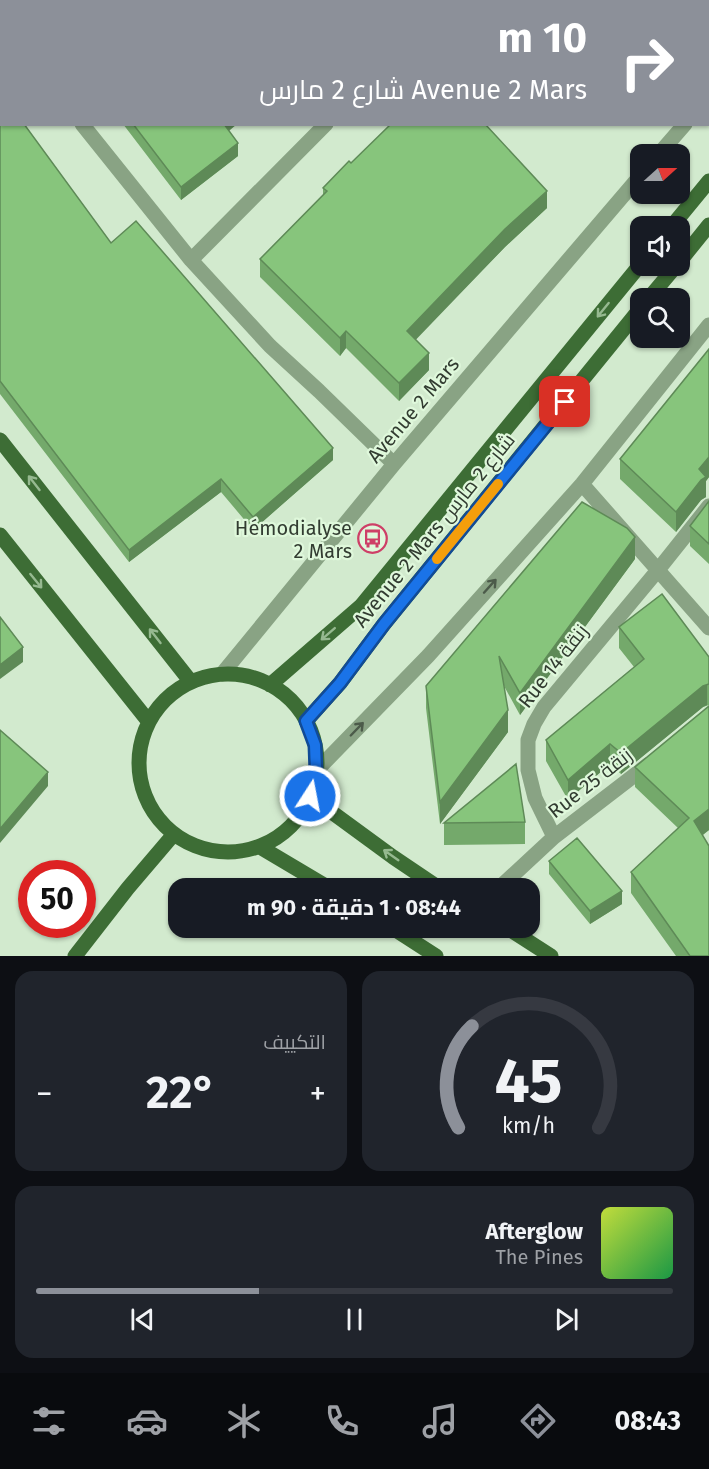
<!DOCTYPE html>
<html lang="ar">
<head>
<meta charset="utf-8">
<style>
  :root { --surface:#171b24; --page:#20242c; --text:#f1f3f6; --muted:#9ea1a6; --line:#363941; --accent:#8c9099 }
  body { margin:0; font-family:"Fira Sans",Cairo,sans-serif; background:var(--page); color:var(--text); direction:rtl; height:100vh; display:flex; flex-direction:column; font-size:22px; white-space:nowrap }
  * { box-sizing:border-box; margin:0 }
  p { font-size:20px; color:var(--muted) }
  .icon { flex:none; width:33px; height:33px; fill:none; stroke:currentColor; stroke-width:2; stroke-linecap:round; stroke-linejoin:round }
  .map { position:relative; height:956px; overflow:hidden; direction:ltr }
  .sheet { display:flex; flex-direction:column; gap:15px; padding:15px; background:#0d0f14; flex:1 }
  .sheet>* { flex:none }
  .banner { position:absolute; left:0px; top:0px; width:710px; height:126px; box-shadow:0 2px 4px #0004; direction:rtl; background:#8c9099; color:#fff; overflow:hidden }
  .needle { width:39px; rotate:69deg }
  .fabs { position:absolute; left:630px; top:144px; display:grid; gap:12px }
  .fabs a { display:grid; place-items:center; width:60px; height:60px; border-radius:12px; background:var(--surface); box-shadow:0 2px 4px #0004; font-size:30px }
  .speed { position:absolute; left:18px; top:860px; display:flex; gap:12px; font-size:30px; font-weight:700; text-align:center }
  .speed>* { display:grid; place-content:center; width:78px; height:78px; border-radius:50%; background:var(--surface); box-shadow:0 2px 4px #0004; line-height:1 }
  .speed .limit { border:9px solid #d22; background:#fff; color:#111 }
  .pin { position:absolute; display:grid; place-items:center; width:51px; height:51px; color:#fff; margin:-26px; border-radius:12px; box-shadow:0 3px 9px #0006 }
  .me { position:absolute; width:66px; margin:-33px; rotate:11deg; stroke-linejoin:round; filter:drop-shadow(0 0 4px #0008) }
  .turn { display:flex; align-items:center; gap:21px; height:126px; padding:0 24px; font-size:27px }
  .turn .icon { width:78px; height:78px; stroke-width:2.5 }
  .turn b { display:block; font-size:42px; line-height:51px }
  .big { font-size:45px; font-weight:700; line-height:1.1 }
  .sheet .tile { flex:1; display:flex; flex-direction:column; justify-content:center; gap:9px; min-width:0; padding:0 21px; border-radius:18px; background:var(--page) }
  .sheet .dial { align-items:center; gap:0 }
  .dial svg { height:156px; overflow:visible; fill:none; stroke:var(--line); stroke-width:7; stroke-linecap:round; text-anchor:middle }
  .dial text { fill:var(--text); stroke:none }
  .song { display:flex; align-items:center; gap:18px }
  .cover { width:72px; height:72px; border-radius:9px; background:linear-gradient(135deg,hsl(70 70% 55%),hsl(140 70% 35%)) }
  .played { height:6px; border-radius:3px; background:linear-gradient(90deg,var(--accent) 35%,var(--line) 35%) }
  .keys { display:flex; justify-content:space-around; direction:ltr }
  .heat { display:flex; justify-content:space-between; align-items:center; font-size:33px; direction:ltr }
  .sheet .tiles { flex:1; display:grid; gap:15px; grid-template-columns:1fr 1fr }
  .tile:last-child { grid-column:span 2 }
  .trip { position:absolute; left:168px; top:878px; width:372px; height:60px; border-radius:18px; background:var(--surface); box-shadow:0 2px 4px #0004; font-weight:700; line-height:60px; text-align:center; direction:rtl }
  .menu { display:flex; height:96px; justify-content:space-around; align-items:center; background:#090b0e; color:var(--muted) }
  .menu .icon { width:42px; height:42px }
  .menu .selected { color:var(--accent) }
  .menu b { font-size:27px; color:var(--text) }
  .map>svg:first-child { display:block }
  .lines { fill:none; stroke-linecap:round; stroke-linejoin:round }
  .minor { stroke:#89a384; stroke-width:15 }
  .major { stroke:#3d6d35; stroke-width:15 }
  .wall { fill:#74a96b }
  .shaded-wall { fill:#5e8a57 }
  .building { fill:#87c57c; stroke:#5e8a57; stroke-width:1.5 }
  .oneway { stroke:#96b990 }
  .oneway2 { stroke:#4c5b4a }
  .route-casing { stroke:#114b97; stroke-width:15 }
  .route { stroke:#1a73e8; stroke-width:10 }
  .slow { stroke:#f59e0b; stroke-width:10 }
  .labels { text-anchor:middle; stroke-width:4.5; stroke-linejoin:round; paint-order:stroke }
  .street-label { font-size:20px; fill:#323c31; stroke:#dff8db }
  .poi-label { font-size:20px; fill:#323c31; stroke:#dff8db; text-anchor:end }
</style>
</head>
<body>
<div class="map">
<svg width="709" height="956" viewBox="0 0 709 956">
  <rect width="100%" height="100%" fill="#d2eace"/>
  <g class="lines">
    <path class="minor" d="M306 0 308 2
      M667 0 668 2
      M0 22 2 24
      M708 64 709 68
      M708 96 709 93
      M82 124 191 260 270 346 319 391 394 464
      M659 154 685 124
      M191 260 326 124
      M582 484 709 628
      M222 674 394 464 640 176
      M316 771 428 656 582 484 709 325
      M554 837 535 798 528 770V740L534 724 544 707 658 570 709 506
      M499 888 554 837 649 764"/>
    <path class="major" d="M672 226 709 181
      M680 261 709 225
      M649 298 676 266
      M0 440 191 682
      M0 535 149 722
      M139 763a89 89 0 1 1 178 0a89 89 0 1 1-178 0Z
      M270 685 361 606 640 265
      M306 721 340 683 384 624 640 309
      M311 797 393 857 439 888
      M260 847 329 888
      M391 927 436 956
      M506 927 551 956
      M75 956 128 888 174 834"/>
  </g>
  <path class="wall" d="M29 0H260L261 2H30Z
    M338 0H421L419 2H339Z
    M477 0H573L574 2H478Z
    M0 91 111 243 333 460 253 530 221 492 129 562 0 394Z
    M123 124H237L229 131 238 156 181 200Z
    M323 188 547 208 505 247 415 339 429 370 399 401 346 348 340 356 260 277V259L323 195Z
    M709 349V477L706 481V497L701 500 676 532 620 479V459Z
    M709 501V564L690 546V526Z
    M635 559 520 715 504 686 508 732 440 824 426 708V686Z
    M619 627 709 657V705L703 707 621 774 610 764 568 800 546 761V740L634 667 619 648Z
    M709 706V830L703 835 709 956H676L631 893V872L678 828 635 787V767Z
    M525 822V844L444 845V823Z
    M549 861 622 904 590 924 549 874Z"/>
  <path class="shaded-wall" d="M404 0H421L419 2H402Z
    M223 124H237L223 135Z
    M238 143V156L181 200V187Z
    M547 191V208L505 247 407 349V331L505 229Z
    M346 331V348L340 356V338Z
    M429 353V370L399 401V383Z
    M333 448V460L253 530V517Z
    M709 457V477L706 481V497L701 500 676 532V512L699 469Z
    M221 479V492L129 562V550Z
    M635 537V559L520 715V693Z
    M23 647V662L0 679V665Z
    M707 684V705L703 707 621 774V753L703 686Z
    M508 710V732L440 824V802Z
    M610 744V764L568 800V780Z
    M48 772V786L0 843V829Z
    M709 809V830L694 841V821Z
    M622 891V904L590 924V911Z"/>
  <path class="building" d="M39 0H260L261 2H40Z
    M348 0H404L402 2H349Z
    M486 0H573L574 2H487Z
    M0 91 2 93V124H24L111 243 136 221 333 448 253 517 221 479 129 550 0 381Z
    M133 124H224L238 143 181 187Z
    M391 124H485L547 191 505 229 407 331 429 353 399 383 346 331 340 338 260 259 327 191 323 188 349 161 351 163Z
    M709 349V457L699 469 706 477 701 480 676 512 620 459Z
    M709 501V544L690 526Z
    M582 502 627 528 635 537 520 693 499 656 508 710 440 802 426 686Z
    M662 594 709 657V684L703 686 621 753 610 744 568 780 546 740 644 659 619 627Z
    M0 617 23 647 0 665Z
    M709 706V809L694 821 709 846V956H690L631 872 689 818 635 767Z
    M0 730 48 772 0 829Z
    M516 764 525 822 444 823Z
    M577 838 622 891 590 911 549 861Z"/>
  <defs><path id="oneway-shaft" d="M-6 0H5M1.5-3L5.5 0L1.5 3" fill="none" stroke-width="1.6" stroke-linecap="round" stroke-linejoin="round" transform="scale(1.5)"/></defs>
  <g class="oneway">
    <use href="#oneway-shaft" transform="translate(603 310) rotate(129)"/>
    <use href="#oneway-shaft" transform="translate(34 483) rotate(-128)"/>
    <use href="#oneway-shaft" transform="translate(36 581) rotate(51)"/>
    <use href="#oneway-shaft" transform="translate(328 634) rotate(139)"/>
    <use href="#oneway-shaft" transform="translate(155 636) rotate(-128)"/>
    <use href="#oneway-shaft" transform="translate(391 855) rotate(-145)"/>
  </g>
  <g class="oneway2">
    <use href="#oneway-shaft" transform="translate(490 586) rotate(-48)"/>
    <use href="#oneway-shaft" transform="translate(357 729) rotate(-46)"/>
  </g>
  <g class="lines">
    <defs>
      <path id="route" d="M310 796 316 771 315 745 306 721 340 683 384 624 565 402"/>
    </defs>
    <use href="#route" class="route-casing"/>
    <use href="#route" class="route"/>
    <path class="slow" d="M437 559 498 484"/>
  </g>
  <defs>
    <symbol id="bus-ring" viewBox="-11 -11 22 22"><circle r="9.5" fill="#dff8db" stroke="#ce3f67" stroke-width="1.5"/><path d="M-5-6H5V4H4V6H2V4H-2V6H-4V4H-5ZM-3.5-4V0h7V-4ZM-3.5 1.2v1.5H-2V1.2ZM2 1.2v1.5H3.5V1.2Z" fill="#ce3f67"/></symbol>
  </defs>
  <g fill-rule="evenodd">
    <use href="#bus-ring" x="356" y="522" width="33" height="33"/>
  </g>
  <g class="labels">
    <g class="street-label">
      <text transform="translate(413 410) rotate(-50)" y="7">Avenue 2 Mars</text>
      <text transform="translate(434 530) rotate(-51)" y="7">Avenue 2 Mars شارع 2 مارس</text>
      <text transform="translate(553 666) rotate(-52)" y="7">Rue 14 زنقة</text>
      <text transform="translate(590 783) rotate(-38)" y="7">Rue 25 زنقة</text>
    </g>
    <g class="poi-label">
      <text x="352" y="535">Hémodialyse<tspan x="352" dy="23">2 Mars</tspan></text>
    </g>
  </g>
</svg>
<div class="fabs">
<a><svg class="needle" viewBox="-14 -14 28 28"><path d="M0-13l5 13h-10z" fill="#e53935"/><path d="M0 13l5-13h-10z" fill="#9ea1a6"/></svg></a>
<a><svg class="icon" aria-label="sound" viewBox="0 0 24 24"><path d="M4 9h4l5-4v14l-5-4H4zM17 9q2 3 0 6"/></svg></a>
<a><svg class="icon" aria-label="search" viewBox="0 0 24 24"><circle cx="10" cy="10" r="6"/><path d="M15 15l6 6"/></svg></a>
</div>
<div class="speed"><div class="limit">50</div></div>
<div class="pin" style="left:565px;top:402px;background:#d93025"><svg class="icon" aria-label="arrive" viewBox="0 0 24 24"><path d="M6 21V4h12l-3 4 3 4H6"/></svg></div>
<svg class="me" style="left:310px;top:796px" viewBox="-20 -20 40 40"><circle r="17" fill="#1a73e8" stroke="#fff" stroke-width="3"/><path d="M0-11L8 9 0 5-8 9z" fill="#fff"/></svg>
<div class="trip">08:44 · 1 دقيقة · 90 m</div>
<div class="banner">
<div class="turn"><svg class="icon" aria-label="right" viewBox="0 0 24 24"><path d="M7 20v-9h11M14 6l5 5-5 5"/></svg><div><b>10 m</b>Avenue 2 Mars شارع 2 مارس</div></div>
</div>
</div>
<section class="sheet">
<div class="tiles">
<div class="tile dial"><svg viewBox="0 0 100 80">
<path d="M14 69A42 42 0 1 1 86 69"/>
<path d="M14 69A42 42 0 0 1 21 17" stroke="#8c9099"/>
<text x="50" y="56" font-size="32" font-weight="700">45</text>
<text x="50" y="72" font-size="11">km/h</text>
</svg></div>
<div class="tile"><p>التكييف</p>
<div class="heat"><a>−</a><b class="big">22°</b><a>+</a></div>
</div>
<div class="tile">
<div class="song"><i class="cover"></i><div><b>Afterglow</b><p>The Pines</p></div></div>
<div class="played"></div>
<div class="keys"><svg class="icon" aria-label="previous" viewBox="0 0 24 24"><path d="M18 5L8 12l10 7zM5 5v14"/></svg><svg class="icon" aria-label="pause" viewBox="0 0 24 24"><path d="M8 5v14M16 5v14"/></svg><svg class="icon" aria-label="next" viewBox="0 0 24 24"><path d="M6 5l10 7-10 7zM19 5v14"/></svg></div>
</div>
</div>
</section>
<nav class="menu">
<b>08:43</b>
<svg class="icon selected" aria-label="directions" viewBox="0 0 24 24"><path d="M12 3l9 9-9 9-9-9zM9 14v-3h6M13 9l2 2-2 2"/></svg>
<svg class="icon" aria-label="music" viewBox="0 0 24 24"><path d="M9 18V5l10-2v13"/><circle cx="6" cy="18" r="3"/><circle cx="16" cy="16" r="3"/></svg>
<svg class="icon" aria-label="phone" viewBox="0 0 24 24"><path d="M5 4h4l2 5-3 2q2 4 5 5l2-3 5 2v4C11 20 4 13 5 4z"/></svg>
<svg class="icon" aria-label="climate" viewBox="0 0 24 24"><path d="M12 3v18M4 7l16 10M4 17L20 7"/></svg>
<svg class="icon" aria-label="car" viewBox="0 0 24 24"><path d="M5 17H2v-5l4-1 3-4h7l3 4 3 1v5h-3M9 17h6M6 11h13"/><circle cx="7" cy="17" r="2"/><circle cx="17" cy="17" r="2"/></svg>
<svg class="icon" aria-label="filters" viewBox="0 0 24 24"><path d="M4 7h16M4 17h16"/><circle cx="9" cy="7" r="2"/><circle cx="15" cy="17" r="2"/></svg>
</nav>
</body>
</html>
